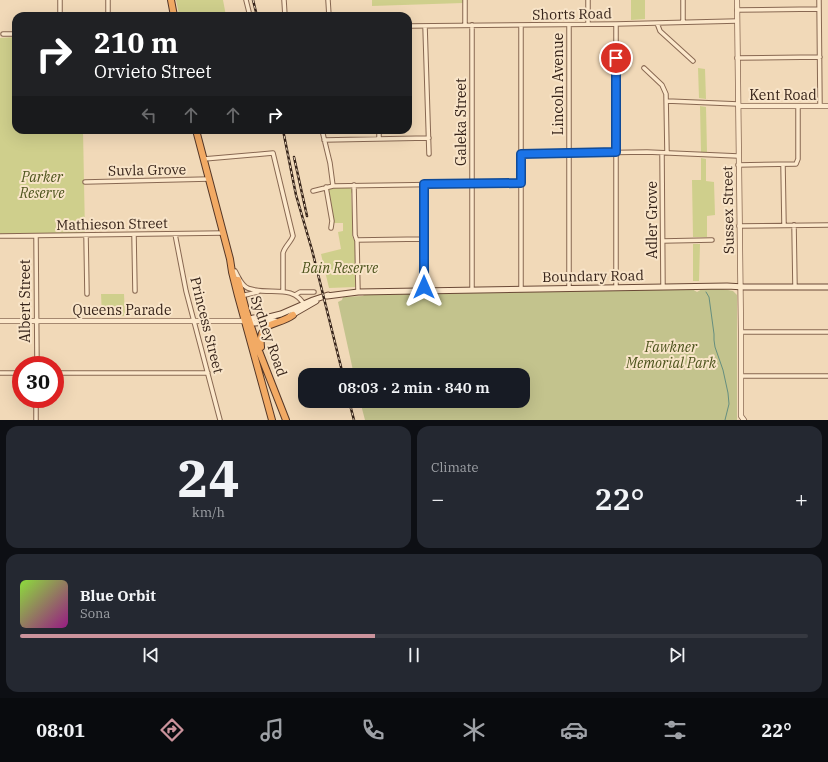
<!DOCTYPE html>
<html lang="en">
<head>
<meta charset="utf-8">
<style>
  :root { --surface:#171b24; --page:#242831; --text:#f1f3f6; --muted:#9ea1a6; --line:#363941; --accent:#cb939c }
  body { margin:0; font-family:"IBM Plex Serif",serif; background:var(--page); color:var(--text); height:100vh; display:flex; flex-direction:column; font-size:15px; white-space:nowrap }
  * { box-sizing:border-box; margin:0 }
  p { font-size:13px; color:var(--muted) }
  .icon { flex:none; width:22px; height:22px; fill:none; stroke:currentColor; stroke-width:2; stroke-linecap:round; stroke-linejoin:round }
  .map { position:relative; height:420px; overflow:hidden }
  .side { display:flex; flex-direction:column; gap:6px; padding:6px; background:#0d0f14; flex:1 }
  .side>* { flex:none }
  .banner { position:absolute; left:12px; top:12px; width:400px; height:122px; border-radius:12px; box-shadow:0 4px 16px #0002; background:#202124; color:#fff; overflow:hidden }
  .speed { position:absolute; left:12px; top:356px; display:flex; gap:8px; font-size:20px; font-weight:700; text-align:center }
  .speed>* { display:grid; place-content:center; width:52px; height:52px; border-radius:50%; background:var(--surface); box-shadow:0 4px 16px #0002; line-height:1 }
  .speed .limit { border:6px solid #d22; background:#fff; color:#111 }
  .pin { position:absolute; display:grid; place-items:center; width:34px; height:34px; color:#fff; margin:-17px; border:2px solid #fff; border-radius:50%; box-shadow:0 1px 4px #0007 }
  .me { position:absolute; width:44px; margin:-22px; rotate:0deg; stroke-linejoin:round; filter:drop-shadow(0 0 3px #0008) }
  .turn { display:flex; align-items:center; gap:14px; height:84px; padding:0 16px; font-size:18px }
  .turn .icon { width:52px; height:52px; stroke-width:2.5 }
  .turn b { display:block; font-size:28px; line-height:34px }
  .lanes { display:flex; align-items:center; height:38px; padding:0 16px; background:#0003; justify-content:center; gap:20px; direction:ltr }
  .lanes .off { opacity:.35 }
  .big { font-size:30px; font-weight:600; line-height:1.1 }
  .side .tile { flex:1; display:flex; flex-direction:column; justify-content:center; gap:6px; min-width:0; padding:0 14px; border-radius:12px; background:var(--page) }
  .side .dial { align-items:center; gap:0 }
  .dial b { font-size:52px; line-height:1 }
  .song { display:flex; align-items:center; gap:12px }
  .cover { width:48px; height:48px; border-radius:6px; background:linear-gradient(135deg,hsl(90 70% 55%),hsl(310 70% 35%)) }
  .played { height:4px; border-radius:2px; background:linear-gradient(90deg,var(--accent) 45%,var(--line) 45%) }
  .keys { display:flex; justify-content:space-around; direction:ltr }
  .heat { display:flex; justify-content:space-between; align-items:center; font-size:22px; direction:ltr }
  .side .tiles { flex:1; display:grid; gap:6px; grid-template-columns:1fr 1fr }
  .tile:last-child { grid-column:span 2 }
  .trip { position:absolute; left:298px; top:368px; width:232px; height:40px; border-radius:12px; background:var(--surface); box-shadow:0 4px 16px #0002; font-weight:600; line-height:40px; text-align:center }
  .menu { display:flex; height:64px; justify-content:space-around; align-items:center; background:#090b0e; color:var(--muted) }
  .menu .icon { width:28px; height:28px }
  .menu .selected { color:var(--accent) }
  .menu b { font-size:18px; color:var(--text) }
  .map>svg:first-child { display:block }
  .green { fill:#cfcf8c }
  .cemetery { fill:#c3c38d }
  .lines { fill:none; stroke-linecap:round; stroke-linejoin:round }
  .stream { stroke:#658e7f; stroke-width:1 }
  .minor-casing { stroke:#886852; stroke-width:5.5 }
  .tertiary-casing { stroke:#886852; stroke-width:6 }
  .secondary-casing { stroke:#6a4936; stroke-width:7 }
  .trunk-casing { stroke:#553727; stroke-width:8 }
  .minor { stroke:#fce8cb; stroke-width:3.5 }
  .tertiary { stroke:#fce8cb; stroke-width:4.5 }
  .secondary { stroke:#fce8cb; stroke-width:5 }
  .trunk { stroke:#f2aa64; stroke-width:6 }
  .rail-casing { stroke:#362319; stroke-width:2.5 }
  .rail { stroke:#f8e4c8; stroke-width:1; stroke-dasharray:3; stroke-linecap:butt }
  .route-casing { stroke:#114b97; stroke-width:10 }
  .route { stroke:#1a73e8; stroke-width:7 }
  .labels { text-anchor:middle; stroke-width:4; stroke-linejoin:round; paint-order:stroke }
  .street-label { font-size:14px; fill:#362319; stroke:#f8e4c8 }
  .park-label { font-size:14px; font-style:italic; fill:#4d541d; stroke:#f8e4c8 }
</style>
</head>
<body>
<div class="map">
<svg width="828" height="420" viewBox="0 0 828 420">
  <rect width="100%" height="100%" fill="#f1d9b8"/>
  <path class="green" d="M176 0H223L226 16H181L179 14Z
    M372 0H463V3L372 6Z
    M631 0H645V19L631 20Z
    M16 37V130H83L85 234 0 235V38Z
    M698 68 705 69 706 99 699 98Z
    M700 106 706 107 707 152H701Z
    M701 158 706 159V181L714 182 715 215 707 216V237H693L692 180H701Z
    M331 188H350L353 190 351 194 353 230C352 235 352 238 355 241L356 287 329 288 321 254 341 249 338 232 343 231V223H333L328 191Z
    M693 244H700L699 281H693Z
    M101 294H124L125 316H102Z"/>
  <path class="cemetery" d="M692 289 697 292 702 289H723L733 291 737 295V420H365L360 401H523V375H354L338 302 342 300 343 297 363 296 364 295Z"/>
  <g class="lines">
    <path class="stream" d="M706 292 709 297 714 334V340L715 347 723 370 728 393 729 404 725 420"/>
    <defs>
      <path id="minor" d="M108 0V16
        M246 0 250 16
        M284 0 285 16
        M328 0 329 16
        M465 0V25
        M588 0V24
        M683 0V22
        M819 0 820 106
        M737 10 819 9
        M60 16V0
        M657 23 660 31 693 61
        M408 26 616 24 737 21
        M425 26 429 154
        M3 34H16
        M737 58 820 57
        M644 68 662 85 666 94 667 153
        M667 101 738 104
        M322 130 330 163 333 186
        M379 130V139
        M324 140 429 138
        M662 153 663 287
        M521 154 647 152 738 156
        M204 159 273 153 293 236C291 242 285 246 283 253V291
        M738 165 796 164 798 159V106
        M783 165 784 225
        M85 182 209 179
        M423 184 424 291
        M354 185 355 235 357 241 358 292
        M326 187 332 221 331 228
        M313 191 333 186 521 183
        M794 225 795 287
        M739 226 828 225
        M175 234 186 291 220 420
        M86 235 87 294
        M134 235 135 291
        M0 236 223 233
        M36 236 37 365
        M357 240 424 239
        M663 241 712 240
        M235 271C238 276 241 284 246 287 248 289 252 289 255 290 273 294 294 285 305 306
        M616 287V24
        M569 288V25
        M521 289V25
        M472 290V25
        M295 295 300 292H314
        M242 297 245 295 258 292
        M741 332H828
        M0 373H21
        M55 373H208
        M741 376H828
        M36 420V399"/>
      <path id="tertiary" d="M737 0 741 332V416L744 420
        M738 106H828
        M0 321H245"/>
      <path id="secondary" d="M327 296 358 292 727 286 744 287H828
        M290 316 316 301
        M247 320 253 318 269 317 281 314 313 300 328 295
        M247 322 255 323 275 321"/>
      <path id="trunk" d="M171 0 174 16
        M196 130 230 259 232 272 238 296 272 420
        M238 280 247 314 259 351 286 420
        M261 347C258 319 277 327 293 315"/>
    </defs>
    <use href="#minor" class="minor-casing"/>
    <use href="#tertiary" class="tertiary-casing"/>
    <use href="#secondary" class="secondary-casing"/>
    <use href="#trunk" class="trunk-casing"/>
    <use href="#minor" class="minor"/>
    <use href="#tertiary" class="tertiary"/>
    <use href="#secondary" class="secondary"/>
    <use href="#trunk" class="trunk"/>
    <defs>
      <path id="rail" d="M253 0 257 16
        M283 130 296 195 312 250 343 375
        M294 157 307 216
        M349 401 354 420"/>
    </defs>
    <use href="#rail" class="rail-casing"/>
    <use href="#rail" class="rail"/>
  </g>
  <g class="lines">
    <defs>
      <path id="route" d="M424 287V184L521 183V154L616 152V58"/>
    </defs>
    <use href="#route" class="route-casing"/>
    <use href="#route" class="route"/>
  </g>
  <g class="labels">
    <g class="street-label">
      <text transform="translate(572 14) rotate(-1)" y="5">Shorts Road</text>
      <text transform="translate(558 84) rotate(-90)" y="5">Lincoln Avenue</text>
      <text x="783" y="100">Kent Road</text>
      <text transform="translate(461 122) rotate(-90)" y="5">Galeka Street</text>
      <text transform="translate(147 170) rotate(-1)" y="5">Suvla Grove</text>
      <text transform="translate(728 210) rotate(-91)" y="5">Sussex Street</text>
      <text transform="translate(652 220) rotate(-90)" y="5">Adler Grove</text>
      <text transform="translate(112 224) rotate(-1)" y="5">Mathieson Street</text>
      <text transform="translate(593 276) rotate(-1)" y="5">Boundary Road</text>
      <text transform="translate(25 301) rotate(-90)" y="5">Albert Street</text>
      <text x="122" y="315">Queens Parade</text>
      <text transform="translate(207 325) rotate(76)" y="5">Princess Street</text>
      <text transform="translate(269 336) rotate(71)" y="5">Sydney Road</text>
    </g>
    <g class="park-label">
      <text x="42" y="182">Parker<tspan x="42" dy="16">Reserve</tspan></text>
      <text x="340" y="273">Bain Reserve</text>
      <text x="671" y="352">Fawkner<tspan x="671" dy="16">Memorial Park</tspan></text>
    </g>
  </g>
</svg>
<div class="speed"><div class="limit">30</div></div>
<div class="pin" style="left:616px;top:58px;background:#d93025"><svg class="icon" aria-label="arrive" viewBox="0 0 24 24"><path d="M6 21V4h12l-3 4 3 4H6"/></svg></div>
<svg class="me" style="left:424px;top:287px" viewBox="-20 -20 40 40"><path d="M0-17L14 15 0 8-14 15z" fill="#1a73e8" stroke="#fff" stroke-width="4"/></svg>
<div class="trip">08:03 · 2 min · 840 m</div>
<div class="banner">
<div class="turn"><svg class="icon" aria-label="right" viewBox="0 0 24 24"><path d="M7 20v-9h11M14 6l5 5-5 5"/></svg><div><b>210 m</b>Orvieto Street</div></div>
<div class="lanes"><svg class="icon off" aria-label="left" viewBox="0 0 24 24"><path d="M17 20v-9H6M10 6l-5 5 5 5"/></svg><svg class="icon off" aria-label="ahead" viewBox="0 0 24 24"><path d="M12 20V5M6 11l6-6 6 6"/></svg><svg class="icon off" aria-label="ahead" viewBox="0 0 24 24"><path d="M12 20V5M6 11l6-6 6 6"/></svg><svg class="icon" aria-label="right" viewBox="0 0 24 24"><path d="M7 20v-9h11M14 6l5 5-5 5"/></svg></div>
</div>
</div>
<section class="side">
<div class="tiles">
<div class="tile dial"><b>24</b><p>km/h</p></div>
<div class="tile"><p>Climate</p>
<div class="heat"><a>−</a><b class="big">22°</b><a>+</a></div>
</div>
<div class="tile">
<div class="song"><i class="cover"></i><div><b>Blue Orbit</b><p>Sona</p></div></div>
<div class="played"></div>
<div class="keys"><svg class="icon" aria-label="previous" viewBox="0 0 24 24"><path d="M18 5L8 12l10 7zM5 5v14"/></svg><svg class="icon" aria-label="pause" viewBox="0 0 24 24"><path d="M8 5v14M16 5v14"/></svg><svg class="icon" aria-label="next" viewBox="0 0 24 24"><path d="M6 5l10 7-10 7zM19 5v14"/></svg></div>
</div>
</div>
</section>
<nav class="menu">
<b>08:01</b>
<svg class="icon selected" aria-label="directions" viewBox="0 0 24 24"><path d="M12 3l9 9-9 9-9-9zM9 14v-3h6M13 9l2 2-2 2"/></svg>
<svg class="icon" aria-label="music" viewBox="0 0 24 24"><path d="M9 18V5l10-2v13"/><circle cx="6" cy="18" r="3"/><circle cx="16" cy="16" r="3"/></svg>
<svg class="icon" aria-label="phone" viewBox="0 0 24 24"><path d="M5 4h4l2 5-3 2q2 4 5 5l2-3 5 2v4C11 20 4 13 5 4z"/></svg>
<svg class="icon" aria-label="climate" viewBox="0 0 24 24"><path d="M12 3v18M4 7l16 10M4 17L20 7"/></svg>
<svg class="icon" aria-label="car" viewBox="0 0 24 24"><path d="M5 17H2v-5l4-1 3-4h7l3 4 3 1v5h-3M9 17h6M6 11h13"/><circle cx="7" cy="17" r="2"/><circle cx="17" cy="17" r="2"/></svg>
<svg class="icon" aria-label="filters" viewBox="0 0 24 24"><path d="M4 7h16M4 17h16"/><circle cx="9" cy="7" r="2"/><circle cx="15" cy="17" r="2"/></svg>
<b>22°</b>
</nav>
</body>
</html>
